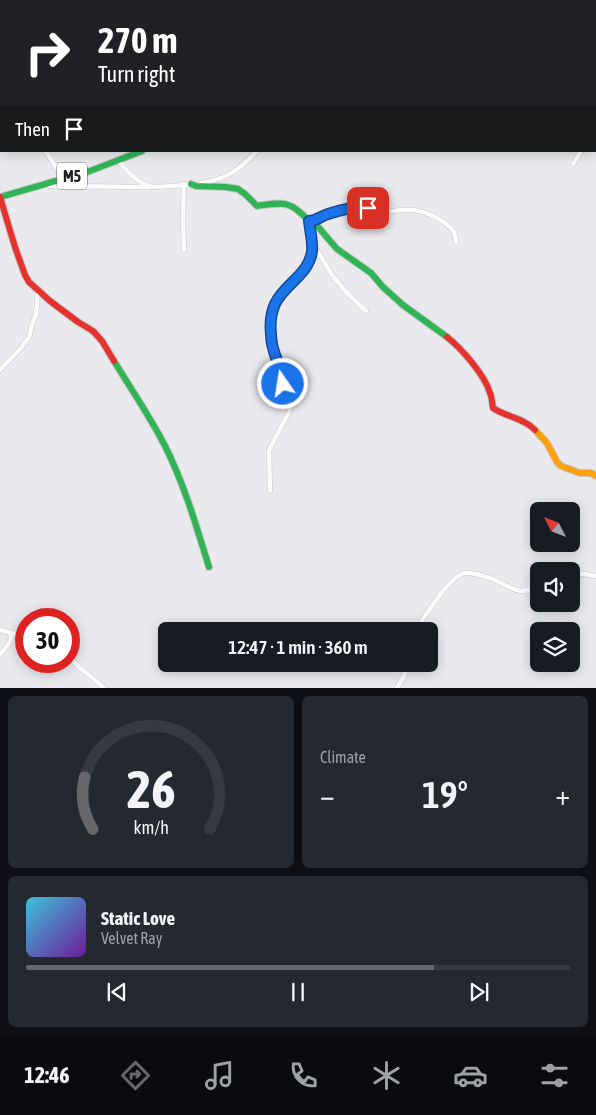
<!DOCTYPE html>
<html lang="en">
<head>
<meta charset="utf-8">
<style>
  :root { --surface:#171b24; --page:#242831; --text:#f1f3f6; --muted:#9ea1a6; --line:#363941; --accent:#67676a }
  body { margin:0; font-family:"Asap Condensed",sans-serif; background:var(--page); color:var(--text); height:100vh; display:flex; flex-direction:column; font-size:19px; white-space:nowrap }
  * { box-sizing:border-box; margin:0 }
  p { font-size:16px; color:var(--muted) }
  .icon { flex:none; width:28px; height:28px; fill:none; stroke:currentColor; stroke-width:2; stroke-linecap:round; stroke-linejoin:round }
  .map { position:relative; height:688px; overflow:hidden }
  .drawer { display:flex; flex-direction:column; gap:8px; padding:8px; background:#0d0f14; flex:1 }
  .drawer>* { flex:none }
  .hud { position:absolute; left:0px; top:0px; width:596px; height:152px; box-shadow:0 2px 12px #0003; background:#202124; color:#fff; overflow:hidden }
  .needle { width:32px; rotate:312deg }
  .fabs { position:absolute; left:530px; top:502px; display:grid; gap:10px }
  .fabs a { display:grid; place-items:center; width:50px; height:50px; border-radius:8px; background:var(--surface); box-shadow:0 2px 12px #0003; font-size:25px }
  .speed { position:absolute; left:15px; top:608px; display:flex; gap:10px; font-size:25px; font-weight:700; text-align:center }
  .speed>* { display:grid; place-content:center; width:65px; height:65px; border-radius:50%; background:var(--surface); box-shadow:0 2px 12px #0003; line-height:1 }
  .speed .limit { border:8px solid #d22; background:#fff; color:#111 }
  .pin { position:absolute; display:grid; place-items:center; width:42px; height:42px; color:#fff; margin:-21px; border-radius:10px; box-shadow:0 2px 8px #0006 }
  .me { position:absolute; width:55px; margin:-28px; rotate:347deg; stroke-linejoin:round; filter:drop-shadow(0 0 4px #0008) }
  .turn { display:flex; align-items:center; gap:18px; height:105px; padding:0 15px; font-size:22px }
  .turn .icon { width:65px; height:65px; stroke-width:2.5 }
  .turn b { display:block; font-size:35px; line-height:42px }
  .then { display:flex; align-items:center; height:48px; padding:0 15px; background:#0003; gap:10px; font-size:19px }
  .big { font-size:38px; font-weight:600; line-height:1.1 }
  .drawer .tile { flex:1; display:flex; flex-direction:column; justify-content:center; gap:8px; min-width:0; padding:0 18px; border-radius:8px; background:var(--page) }
  .drawer .dial { align-items:center; gap:0 }
  .dial svg { height:130px; overflow:visible; fill:none; stroke:var(--line); stroke-width:7; stroke-linecap:round; text-anchor:middle }
  .dial text { fill:var(--text); stroke:none }
  .song { display:flex; align-items:center; gap:15px }
  .cover { width:60px; height:60px; border-radius:8px; background:linear-gradient(135deg,hsl(190 70% 55%),hsl(280 70% 35%)) }
  .played { height:5px; border-radius:2px; background:linear-gradient(90deg,var(--accent) 75%,var(--line) 75%) }
  .keys { display:flex; justify-content:space-around; direction:ltr }
  .heat { display:flex; justify-content:space-between; align-items:center; font-size:28px; direction:ltr }
  .drawer .tiles { flex:1; display:grid; gap:8px; grid-template-columns:1fr 1fr }
  .tile:last-child { grid-column:span 2 }
  .trip { position:absolute; left:158px; top:622px; width:280px; height:50px; border-radius:8px; background:var(--surface); box-shadow:0 2px 12px #0003; font-weight:600; line-height:50px; text-align:center }
  .tabs { display:flex; height:80px; justify-content:space-around; align-items:center; background:#090b0e; color:var(--muted) }
  .tabs .icon { width:35px; height:35px }
  .tabs .on { color:var(--accent) }
  .tabs b { font-size:22px; color:var(--text) }
  .map>svg:first-child { display:block }
  .lines { fill:none; stroke-linecap:round; stroke-linejoin:round }
  .street-casing { stroke:#c7c7c9; stroke-width:5.5 }
  .fast-casing { stroke:#c7c7c9; stroke-width:8 }
  .slow-casing { stroke:#c7c7c9; stroke-width:8 }
  .jam-casing { stroke:#c7c7c9; stroke-width:8 }
  .street { stroke:#fcfcfc; stroke-width:4.5 }
  .fast { stroke:#30b455; stroke-width:6 }
  .slow { stroke:#ff9f0a; stroke-width:6 }
  .jam { stroke:#e5322d; stroke-width:6 }
  .route-casing { stroke:#114b97; stroke-width:12 }
  .route { stroke:#1a73e8; stroke-width:9 }
  .labels { text-anchor:middle; stroke-width:4.5; stroke-linejoin:round; paint-order:stroke }
  .shield { fill:#fff; stroke:#646465; stroke-width:1 }
  .shield-label { font-size:16px; font-weight:bold; fill:#212123 }
</style>
</head>
<body>
<div class="map">
<svg width="596" height="688" viewBox="0 0 596 688">
  <rect width="100%" height="100%" fill="#eaeaee"/>
  <g class="lines">
    <defs>
      <path id="street" d="M23 0 24 1
        M155 0 156 1
        M262 0 263 1
        M253 1 256 0
        M583 1 584 0
        M0 100 1 101
        M595 133 596 132
        M45 151 51 159 63 179
        M119 161C125 170 139 183 149 186 154 188 185 185 193 184
        M573 164 581 151
        M201 183C226 180 240 169 257 151
        M184 184 183 221 184 250
        M50 186 150 187
        M309 221 312 242 332 275 346 292 366 311
        M313 221C326 214 339 210 353 208 364 206 374 210 384 211 390 212 396 210 403 210 418 209 429 213 442 221 452 228 455 230 456 242
        M0 370 21 348 29 337 32 325 36 314 38 291
        M270 405C274 396 278 387 286 381
        M270 491 269 450 289 412 291 406 292 399 272 346 271 336 272 318 276 302 307 266 312 252V242
        M571 572 596 576
        M0 630 26 638
        M415 631C424 618 449 576 465 573 474 572 491 578 499 582 517 591 518 594 539 587
        M0 654C6 647 12 643 11 633
        M69 657C79 669 93 677 104 688
        M397 688 404 676 409 664"/>
      <path id="fast" d="M191 184 196 186 226 187 238 189 245 194 257 206C283 202 290 200 309 221H313L337 249 371 273 383 287 403 305 447 337
        M0 197 90 171 142 151
        M114 361C131 389 149 415 164 444 184 483 196 525 209 567"/>
      <path id="slow" d="M345 1 347 0
        M535 430 547 443 557 462 561 466 580 473H591L596 476"/>
      <path id="jam" d="M0 197 15 247 25 275 29 282 50 301 78 322 93 331 102 341 114 361
        M447 337C461 348 485 375 490 393 492 397 492 403 493 408 506 417 524 418 535 430"/>
    </defs>
    <use href="#street" class="street-casing"/>
    <use href="#fast" class="fast-casing"/>
    <use href="#slow" class="slow-casing"/>
    <use href="#jam" class="jam-casing"/>
    <use href="#street" class="street"/>
    <use href="#fast" class="fast"/>
    <use href="#slow" class="slow"/>
    <use href="#jam" class="jam"/>
  </g>
  <g class="lines">
    <defs>
      <path id="route" d="M283 384 286 381C280 367 271 350 271 334 270 325 271 313 275 304 284 284 309 275 312 251 313 242 310 231 309 221 316 221 321 216 328 214 340 210 355 206 368 208"/>
    </defs>
    <use href="#route" class="route-casing"/>
    <use href="#route" class="route"/>
  </g>
  <g class="labels">
    <rect class="shield" x="57" y="162.5" width="30" height="27" rx="4"/>
    <g class="shield-label">
      <text x="72" y="182">M5</text>
    </g>
  </g>
</svg>
<div class="fabs">
<a><svg class="needle" viewBox="-14 -14 28 28"><path d="M0-13l5 13h-10z" fill="#e53935"/><path d="M0 13l5-13h-10z" fill="#9ea1a6"/></svg></a>
<a><svg class="icon" aria-label="sound" viewBox="0 0 24 24"><path d="M4 9h4l5-4v14l-5-4H4zM17 9q2 3 0 6"/></svg></a>
<a><svg class="icon" aria-label="layers" viewBox="0 0 24 24"><path d="M12 4l9 5-9 5-9-5zM3 14l9 5 9-5"/></svg></a>
</div>
<div class="speed"><div class="limit">30</div></div>
<div class="pin" style="left:368px;top:208px;background:#d93025"><svg class="icon" aria-label="arrive" viewBox="0 0 24 24"><path d="M6 21V4h12l-3 4 3 4H6"/></svg></div>
<svg class="me" style="left:283px;top:384px" viewBox="-20 -20 40 40"><circle r="17" fill="#1a73e8" stroke="#fff" stroke-width="3"/><path d="M0-11L8 9 0 5-8 9z" fill="#fff"/></svg>
<div class="trip">12:47 · 1 min · 360 m</div>
<div class="hud">
<div class="turn"><svg class="icon" aria-label="right" viewBox="0 0 24 24"><path d="M7 20v-9h11M14 6l5 5-5 5"/></svg><div><b>270 m</b>Turn right</div></div>
<div class="then">Then<svg class="icon" aria-label="arrive" viewBox="0 0 24 24"><path d="M6 21V4h12l-3 4 3 4H6"/></svg></div>
</div>
</div>
<section class="drawer">
<div class="tiles">
<div class="tile dial"><svg viewBox="0 0 100 80">
<path d="M14 69A42 42 0 1 1 86 69"/>
<path d="M14 69A42 42 0 0 1 9 37" stroke="#67676a"/>
<text x="50" y="56" font-size="32" font-weight="700">26</text>
<text x="50" y="72" font-size="11">km/h</text>
</svg></div>
<div class="tile"><p>Climate</p>
<div class="heat"><a>−</a><b class="big">19°</b><a>+</a></div>
</div>
<div class="tile">
<div class="song"><i class="cover"></i><div><b>Static Love</b><p>Velvet Ray</p></div></div>
<div class="played"></div>
<div class="keys"><svg class="icon" aria-label="previous" viewBox="0 0 24 24"><path d="M18 5L8 12l10 7zM5 5v14"/></svg><svg class="icon" aria-label="pause" viewBox="0 0 24 24"><path d="M8 5v14M16 5v14"/></svg><svg class="icon" aria-label="next" viewBox="0 0 24 24"><path d="M6 5l10 7-10 7zM19 5v14"/></svg></div>
</div>
</div>
</section>
<nav class="tabs">
<b>12:46</b>
<svg class="icon on" aria-label="directions" viewBox="0 0 24 24"><path d="M12 3l9 9-9 9-9-9zM9 14v-3h6M13 9l2 2-2 2"/></svg>
<svg class="icon" aria-label="music" viewBox="0 0 24 24"><path d="M9 18V5l10-2v13"/><circle cx="6" cy="18" r="3"/><circle cx="16" cy="16" r="3"/></svg>
<svg class="icon" aria-label="phone" viewBox="0 0 24 24"><path d="M5 4h4l2 5-3 2q2 4 5 5l2-3 5 2v4C11 20 4 13 5 4z"/></svg>
<svg class="icon" aria-label="climate" viewBox="0 0 24 24"><path d="M12 3v18M4 7l16 10M4 17L20 7"/></svg>
<svg class="icon" aria-label="car" viewBox="0 0 24 24"><path d="M5 17H2v-5l4-1 3-4h7l3 4 3 1v5h-3M9 17h6M6 11h13"/><circle cx="7" cy="17" r="2"/><circle cx="17" cy="17" r="2"/></svg>
<svg class="icon" aria-label="filters" viewBox="0 0 24 24"><path d="M4 7h16M4 17h16"/><circle cx="9" cy="7" r="2"/><circle cx="15" cy="17" r="2"/></svg>
</nav>
</body>
</html>
